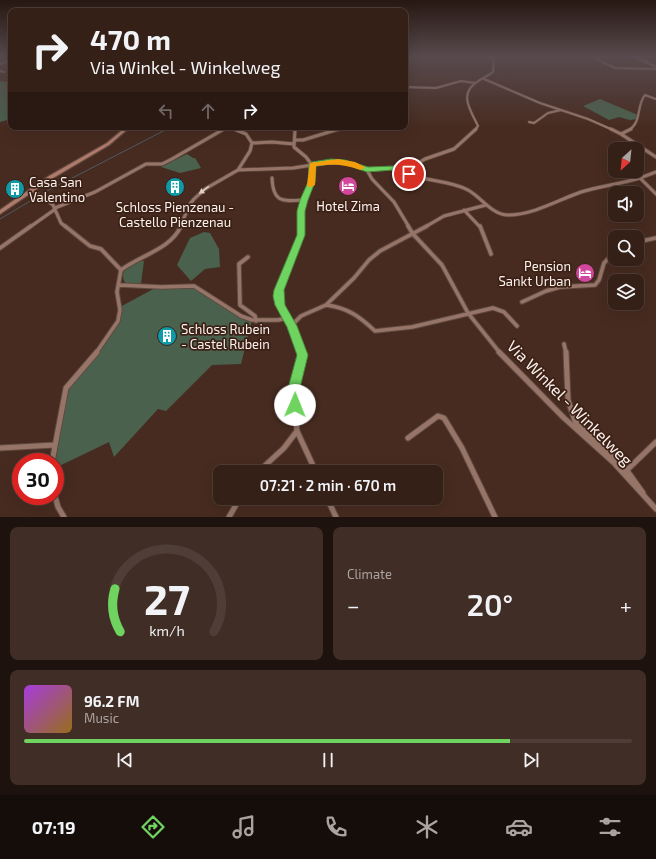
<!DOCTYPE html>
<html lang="en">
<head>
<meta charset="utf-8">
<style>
  :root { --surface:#352018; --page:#402d25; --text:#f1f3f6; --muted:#aaa3a2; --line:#4f3e37; --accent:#6fd35f }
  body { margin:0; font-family:"Exo 2",sans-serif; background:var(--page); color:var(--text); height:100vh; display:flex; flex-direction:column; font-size:15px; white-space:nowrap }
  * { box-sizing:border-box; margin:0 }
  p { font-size:13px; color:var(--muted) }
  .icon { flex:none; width:22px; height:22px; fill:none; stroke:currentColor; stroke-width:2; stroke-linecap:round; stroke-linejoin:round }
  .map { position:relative; height:517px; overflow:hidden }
  .panel { display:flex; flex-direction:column; gap:10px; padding:10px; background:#1d120d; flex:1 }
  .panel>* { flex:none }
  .top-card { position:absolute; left:8px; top:8px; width:400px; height:122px; border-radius:8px; box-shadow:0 4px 16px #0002,0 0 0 1px var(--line); background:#352018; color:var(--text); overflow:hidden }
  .needle { width:26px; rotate:207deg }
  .fabs { position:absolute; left:608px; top:142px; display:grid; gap:8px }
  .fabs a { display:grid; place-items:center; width:36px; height:36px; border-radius:8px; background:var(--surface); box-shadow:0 4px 16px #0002,0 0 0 1px var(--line); font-size:20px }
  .speed { position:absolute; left:12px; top:453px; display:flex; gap:8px; font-size:20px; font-weight:700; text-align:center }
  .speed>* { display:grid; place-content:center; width:52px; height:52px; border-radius:50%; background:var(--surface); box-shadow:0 4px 16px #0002,0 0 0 1px var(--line); line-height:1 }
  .speed .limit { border:6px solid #d22; background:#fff; color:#111 }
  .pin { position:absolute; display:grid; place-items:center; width:34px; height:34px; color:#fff; margin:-17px; border:2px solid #fff; border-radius:50%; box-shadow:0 1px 4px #0007 }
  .me { position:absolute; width:44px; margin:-22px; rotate:1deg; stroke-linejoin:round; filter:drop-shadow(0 0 3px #0008) }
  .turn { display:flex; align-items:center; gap:14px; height:84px; padding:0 16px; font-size:18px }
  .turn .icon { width:52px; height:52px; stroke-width:2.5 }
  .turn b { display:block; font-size:28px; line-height:34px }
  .lanes { display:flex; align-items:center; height:38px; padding:0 16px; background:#0003; justify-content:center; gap:20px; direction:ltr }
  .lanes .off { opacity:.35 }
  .big { font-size:30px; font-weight:600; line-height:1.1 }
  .panel .card { flex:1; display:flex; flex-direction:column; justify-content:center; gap:6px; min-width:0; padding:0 14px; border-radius:8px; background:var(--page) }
  .panel .dial { align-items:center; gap:0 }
  .dial svg { height:104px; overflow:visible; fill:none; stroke:var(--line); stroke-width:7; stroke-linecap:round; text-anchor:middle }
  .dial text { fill:var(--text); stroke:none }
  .song { display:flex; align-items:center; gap:12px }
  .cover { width:48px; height:48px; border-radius:6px; background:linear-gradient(135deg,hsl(280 70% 55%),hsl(40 70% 35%)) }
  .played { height:4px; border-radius:2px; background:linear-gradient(90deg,var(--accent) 80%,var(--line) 80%) }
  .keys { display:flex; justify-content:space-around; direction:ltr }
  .heat { display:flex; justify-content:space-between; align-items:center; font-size:22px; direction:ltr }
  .panel .tiles { flex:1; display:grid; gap:10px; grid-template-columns:1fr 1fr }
  .card:last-child { grid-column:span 2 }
  .trip { position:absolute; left:213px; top:465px; width:230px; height:40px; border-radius:8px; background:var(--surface); box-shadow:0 4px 16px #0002,0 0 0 1px var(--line); font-weight:600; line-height:40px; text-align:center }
  .menu { display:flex; height:64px; justify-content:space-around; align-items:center; background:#150d0a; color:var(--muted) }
  .menu .icon { width:28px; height:28px }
  .menu .selected { color:var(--accent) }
  .menu b { font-size:18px; color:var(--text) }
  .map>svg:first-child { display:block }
  .green { fill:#4a624d }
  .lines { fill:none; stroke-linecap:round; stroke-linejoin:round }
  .stream { stroke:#4c5b60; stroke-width:1 }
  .minor-far3-casing { stroke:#5e493f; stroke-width:3 }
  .minor-far2-casing { stroke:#5e493f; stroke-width:4.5 }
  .minor-far1-casing { stroke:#5e493f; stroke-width:5.5 }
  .minor-casing { stroke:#5e493f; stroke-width:7 }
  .tertiary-casing { stroke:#5e493f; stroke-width:4 }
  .secondary-casing { stroke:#5e493f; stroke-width:2.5 }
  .minor-far3 { stroke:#967568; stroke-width:2 }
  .minor-far2 { stroke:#967568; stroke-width:3 }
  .minor-far1 { stroke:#967568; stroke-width:3.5 }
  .minor { stroke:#967568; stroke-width:5 }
  .tertiary { stroke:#967568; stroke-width:3 }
  .secondary { fill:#b0796a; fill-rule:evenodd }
  .oneway { fill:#deccc6 }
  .route { fill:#6fd35f; stroke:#48893e }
  .slow { fill:#f59e0b }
  .labels { text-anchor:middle; stroke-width:3.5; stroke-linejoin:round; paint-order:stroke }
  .poi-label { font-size:13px; fill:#fdf2ee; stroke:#3c2116; text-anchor:start }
  .near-street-label { font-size:16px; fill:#fdf2ee; stroke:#3c2116 }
</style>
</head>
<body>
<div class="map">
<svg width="656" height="517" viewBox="0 0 656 517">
  <rect width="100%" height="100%" fill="#472b20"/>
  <path class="green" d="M0 81 11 82V119L0 122Z
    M600 99 638 115 637 119 630 120 619 117 609 120 583 106Z
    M187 154 193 158H195L201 168 180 173 161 167Z
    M204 232 210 233 219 249 220 267 205 269 191 281 177 265 190 238Z
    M139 260 144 261 141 283H126L124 281C120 268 129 265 139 260Z
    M194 286 241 316 252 320 241 364 212 365 166 411 158 409 114 457 109 442 55 468V462H52L66 388 85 366 118 321 120 307 157 287Z"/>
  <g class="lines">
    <path class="stream" d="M0 219 47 191 171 127"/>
    <defs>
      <path id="minor-far3" d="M594 58 615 68 656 69
        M0 64 11 60
        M0 71 4 72
        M484 79 540 103 588 119 613 130
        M405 87 436 88 461 81 475 83
        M529 122 534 123 548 113 561 110
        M228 127 236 130
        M222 130 227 127
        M295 130V127
        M336 130 347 127
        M475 130 478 126C471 111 458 94 477 82 482 78 488 76 493 72L494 59 492 56
        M629 130C642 122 636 106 645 95L656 99"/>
      <path id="minor-far2" d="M234 129 246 134 252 143 250 151 238 170
        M295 129 294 147 306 157 312 165V182L301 211V227
        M611 129 621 134 656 157
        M621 134 631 129
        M295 140H303L339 129
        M252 143 272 142 294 144
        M367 170 394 168 409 174 420 162 425 159 454 149 476 129
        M656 172 640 178 656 194
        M409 174C428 182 449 180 468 190 481 197 492 215 508 215 533 215 558 200 581 192 600 186 621 184 640 178
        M272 178C273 204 284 201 304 200
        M32 190 53 205 61 223 66 227
        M55 208 95 192 146 164H162L172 159 224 129
        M464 210 480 227
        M30 227 54 210
        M180 227 190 204 194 199 205 189 238 170 293 168 338 161 352 164 367 170 372 179 394 202 409 227
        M425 227 444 216 486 205"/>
      <path id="minor-far1" d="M65 226 90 246 101 249 121 270
        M301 226V235L279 290 280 305 291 326 301 353
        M408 226 413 234 442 265 468 313 500 353
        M480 226 491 254
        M637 242 656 238
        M0 248 31 226
        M248 257 239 264 240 305 255 316 256 321
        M121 270C141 255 171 249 181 226
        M119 285 162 287 194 286 241 316 252 320H278L287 318
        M522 302 546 291 560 287 595 285 599 280 604 263 615 252
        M326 305C348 308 359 316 375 331L412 327 493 308 504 312 517 326
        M291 326 301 316 326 305 354 278 369 260 380 251 427 226
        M564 344 566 353
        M96 353 118 321 120 310 117 292 121 270"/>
      <path id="minor" d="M301 352 302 355 293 392 297 431 316 472
        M499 352 564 418 614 463 656 509
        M566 352 568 400 575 421 585 432 623 465 643 493
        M408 438 438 416 444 418 462 448 495 517
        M0 448 55 445
        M52 462 66 388 97 352
        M627 470 656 442
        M258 472 284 448 297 431
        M55 496 58 507 64 517
        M327 498 336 517
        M229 517 240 498"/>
      <path id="tertiary" d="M634 56 656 67"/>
      <path id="secondary" d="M126 127H130L109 145 53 178 0 214V210L49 176 107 143Z"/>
    </defs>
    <use href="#minor-far3" class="minor-far3-casing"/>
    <use href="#minor-far2" class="minor-far2-casing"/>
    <use href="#minor-far1" class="minor-far1-casing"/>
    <use href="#minor" class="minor-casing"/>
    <use href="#tertiary" class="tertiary-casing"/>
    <use href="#secondary" class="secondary-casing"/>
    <use href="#minor-far3" class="minor-far3"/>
    <use href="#minor-far2" class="minor-far2"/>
    <use href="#minor-far1" class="minor-far1"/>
    <use href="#minor" class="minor"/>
    <use href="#tertiary" class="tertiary"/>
    <use href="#secondary" class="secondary"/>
  </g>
  <defs><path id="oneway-solid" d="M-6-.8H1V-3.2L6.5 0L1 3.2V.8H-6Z"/></defs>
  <use class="oneway" href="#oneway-solid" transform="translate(204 190) rotate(144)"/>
  <linearGradient id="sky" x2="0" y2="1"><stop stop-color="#271812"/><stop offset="0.44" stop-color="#584a4e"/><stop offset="1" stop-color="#584a4e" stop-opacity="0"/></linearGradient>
  <rect width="656" height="128" fill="url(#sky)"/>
  <path class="route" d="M331 159 345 160 368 167 394 166 413 174 409 177 393 170 367 172 344 164H331L316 166 315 182 308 200 305 211V235L284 290 285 305 297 326 308 355 299 392 301 405 299 409 295 411 290 409 287 392 297 355 287 327 275 305 273 296 274 290 297 235V211L300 200 308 182 309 165 312 162Z"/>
  <path class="slow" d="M338 159 355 162 365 167 361 170C342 164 336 164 316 166L315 185 311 187H308L307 185 310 163Z"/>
  <defs>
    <symbol id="hotel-disc" viewBox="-11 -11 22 22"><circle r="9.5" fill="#d1479c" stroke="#3c2116"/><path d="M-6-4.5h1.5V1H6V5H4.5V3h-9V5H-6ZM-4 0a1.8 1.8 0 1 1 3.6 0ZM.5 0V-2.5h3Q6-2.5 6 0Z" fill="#fff"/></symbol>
    <symbol id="building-disc" viewBox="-11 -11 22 22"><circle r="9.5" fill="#0f9aa8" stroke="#3c2116"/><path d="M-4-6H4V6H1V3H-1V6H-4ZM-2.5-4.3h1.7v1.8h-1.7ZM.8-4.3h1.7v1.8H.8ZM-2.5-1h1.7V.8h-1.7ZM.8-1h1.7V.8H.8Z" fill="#fff"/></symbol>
  </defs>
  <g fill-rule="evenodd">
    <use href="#hotel-disc" x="337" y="175" width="22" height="22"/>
    <use href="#building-disc" x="164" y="176" width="22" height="22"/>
    <use href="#building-disc" x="4" y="178" width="22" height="22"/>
    <use href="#hotel-disc" x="574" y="262" width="22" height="22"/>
    <use href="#building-disc" x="156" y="325" width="22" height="22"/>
  </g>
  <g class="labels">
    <g class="poi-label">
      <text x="29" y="187">Casa San<tspan x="29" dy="15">Valentino</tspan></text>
      <text x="348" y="211" text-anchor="middle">Hotel Zima</text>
      <text x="175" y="212" text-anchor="middle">Schloss Pienzenau -<tspan x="175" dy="15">Castello Pienzenau</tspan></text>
      <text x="571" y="271" text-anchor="end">Pension<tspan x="571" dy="15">Sankt Urban</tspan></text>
      <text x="181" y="334">Schloss Rubein<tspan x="181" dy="15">- Castel Rubein</tspan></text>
    </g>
    <g class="near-street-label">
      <text transform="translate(570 403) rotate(45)" y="6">Via Winkel - Winkelweg</text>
    </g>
  </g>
</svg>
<div class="fabs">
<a><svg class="needle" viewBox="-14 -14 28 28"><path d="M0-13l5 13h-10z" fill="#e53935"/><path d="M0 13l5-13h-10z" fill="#aaa3a2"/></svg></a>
<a><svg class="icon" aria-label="sound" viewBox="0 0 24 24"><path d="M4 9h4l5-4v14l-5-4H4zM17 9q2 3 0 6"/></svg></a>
<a><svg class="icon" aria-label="search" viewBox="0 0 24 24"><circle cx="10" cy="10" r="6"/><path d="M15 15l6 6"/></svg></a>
<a><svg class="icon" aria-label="layers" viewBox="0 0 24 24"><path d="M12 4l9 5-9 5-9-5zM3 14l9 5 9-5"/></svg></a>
</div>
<div class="speed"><div class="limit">30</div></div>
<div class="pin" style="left:409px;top:174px;background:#d93025"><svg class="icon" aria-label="arrive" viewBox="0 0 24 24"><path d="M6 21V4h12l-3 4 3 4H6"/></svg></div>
<svg class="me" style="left:295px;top:405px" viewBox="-20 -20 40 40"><circle r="19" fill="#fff"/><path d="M0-13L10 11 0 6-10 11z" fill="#6fd35f"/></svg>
<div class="trip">07:21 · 2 min · 670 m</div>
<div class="top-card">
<div class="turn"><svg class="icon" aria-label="right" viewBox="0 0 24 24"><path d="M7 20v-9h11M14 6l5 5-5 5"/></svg><div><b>470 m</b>Via Winkel - Winkelweg</div></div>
<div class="lanes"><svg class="icon off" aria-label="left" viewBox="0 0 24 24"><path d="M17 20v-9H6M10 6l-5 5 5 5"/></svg><svg class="icon off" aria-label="ahead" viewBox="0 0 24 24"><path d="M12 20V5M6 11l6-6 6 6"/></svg><svg class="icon" aria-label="right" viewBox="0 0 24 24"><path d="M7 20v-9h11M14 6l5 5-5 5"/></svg></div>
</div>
</div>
<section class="panel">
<div class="tiles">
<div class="card dial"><svg viewBox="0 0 100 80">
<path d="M14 69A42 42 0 1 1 86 69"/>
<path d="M14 69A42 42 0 0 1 10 36" stroke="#6fd35f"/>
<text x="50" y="56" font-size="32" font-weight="700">27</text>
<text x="50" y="72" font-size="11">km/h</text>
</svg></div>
<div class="card"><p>Climate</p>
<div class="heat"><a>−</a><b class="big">20°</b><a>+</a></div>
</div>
<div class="card">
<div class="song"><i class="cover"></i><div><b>96.2 FM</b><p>Music</p></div></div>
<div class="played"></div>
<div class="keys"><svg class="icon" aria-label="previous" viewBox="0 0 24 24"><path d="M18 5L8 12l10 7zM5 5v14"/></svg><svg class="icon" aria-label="pause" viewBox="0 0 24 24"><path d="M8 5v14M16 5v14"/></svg><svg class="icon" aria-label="next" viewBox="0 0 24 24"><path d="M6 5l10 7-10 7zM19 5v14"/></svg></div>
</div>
</div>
</section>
<nav class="menu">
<b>07:19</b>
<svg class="icon selected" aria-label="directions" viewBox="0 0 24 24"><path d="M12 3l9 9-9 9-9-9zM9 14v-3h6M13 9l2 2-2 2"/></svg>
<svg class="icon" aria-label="music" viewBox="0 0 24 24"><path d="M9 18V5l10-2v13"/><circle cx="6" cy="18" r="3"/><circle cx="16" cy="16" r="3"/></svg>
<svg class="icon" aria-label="phone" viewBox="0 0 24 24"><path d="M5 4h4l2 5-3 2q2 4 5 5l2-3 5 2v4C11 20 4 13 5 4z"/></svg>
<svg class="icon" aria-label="climate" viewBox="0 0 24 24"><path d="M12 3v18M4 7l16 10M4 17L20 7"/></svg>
<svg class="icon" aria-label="car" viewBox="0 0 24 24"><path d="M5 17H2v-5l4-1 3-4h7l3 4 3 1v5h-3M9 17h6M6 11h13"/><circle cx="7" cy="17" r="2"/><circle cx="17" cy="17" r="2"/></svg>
<svg class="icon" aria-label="filters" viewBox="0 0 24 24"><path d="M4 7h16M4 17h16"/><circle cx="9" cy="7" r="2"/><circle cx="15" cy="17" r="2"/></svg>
</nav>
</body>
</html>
